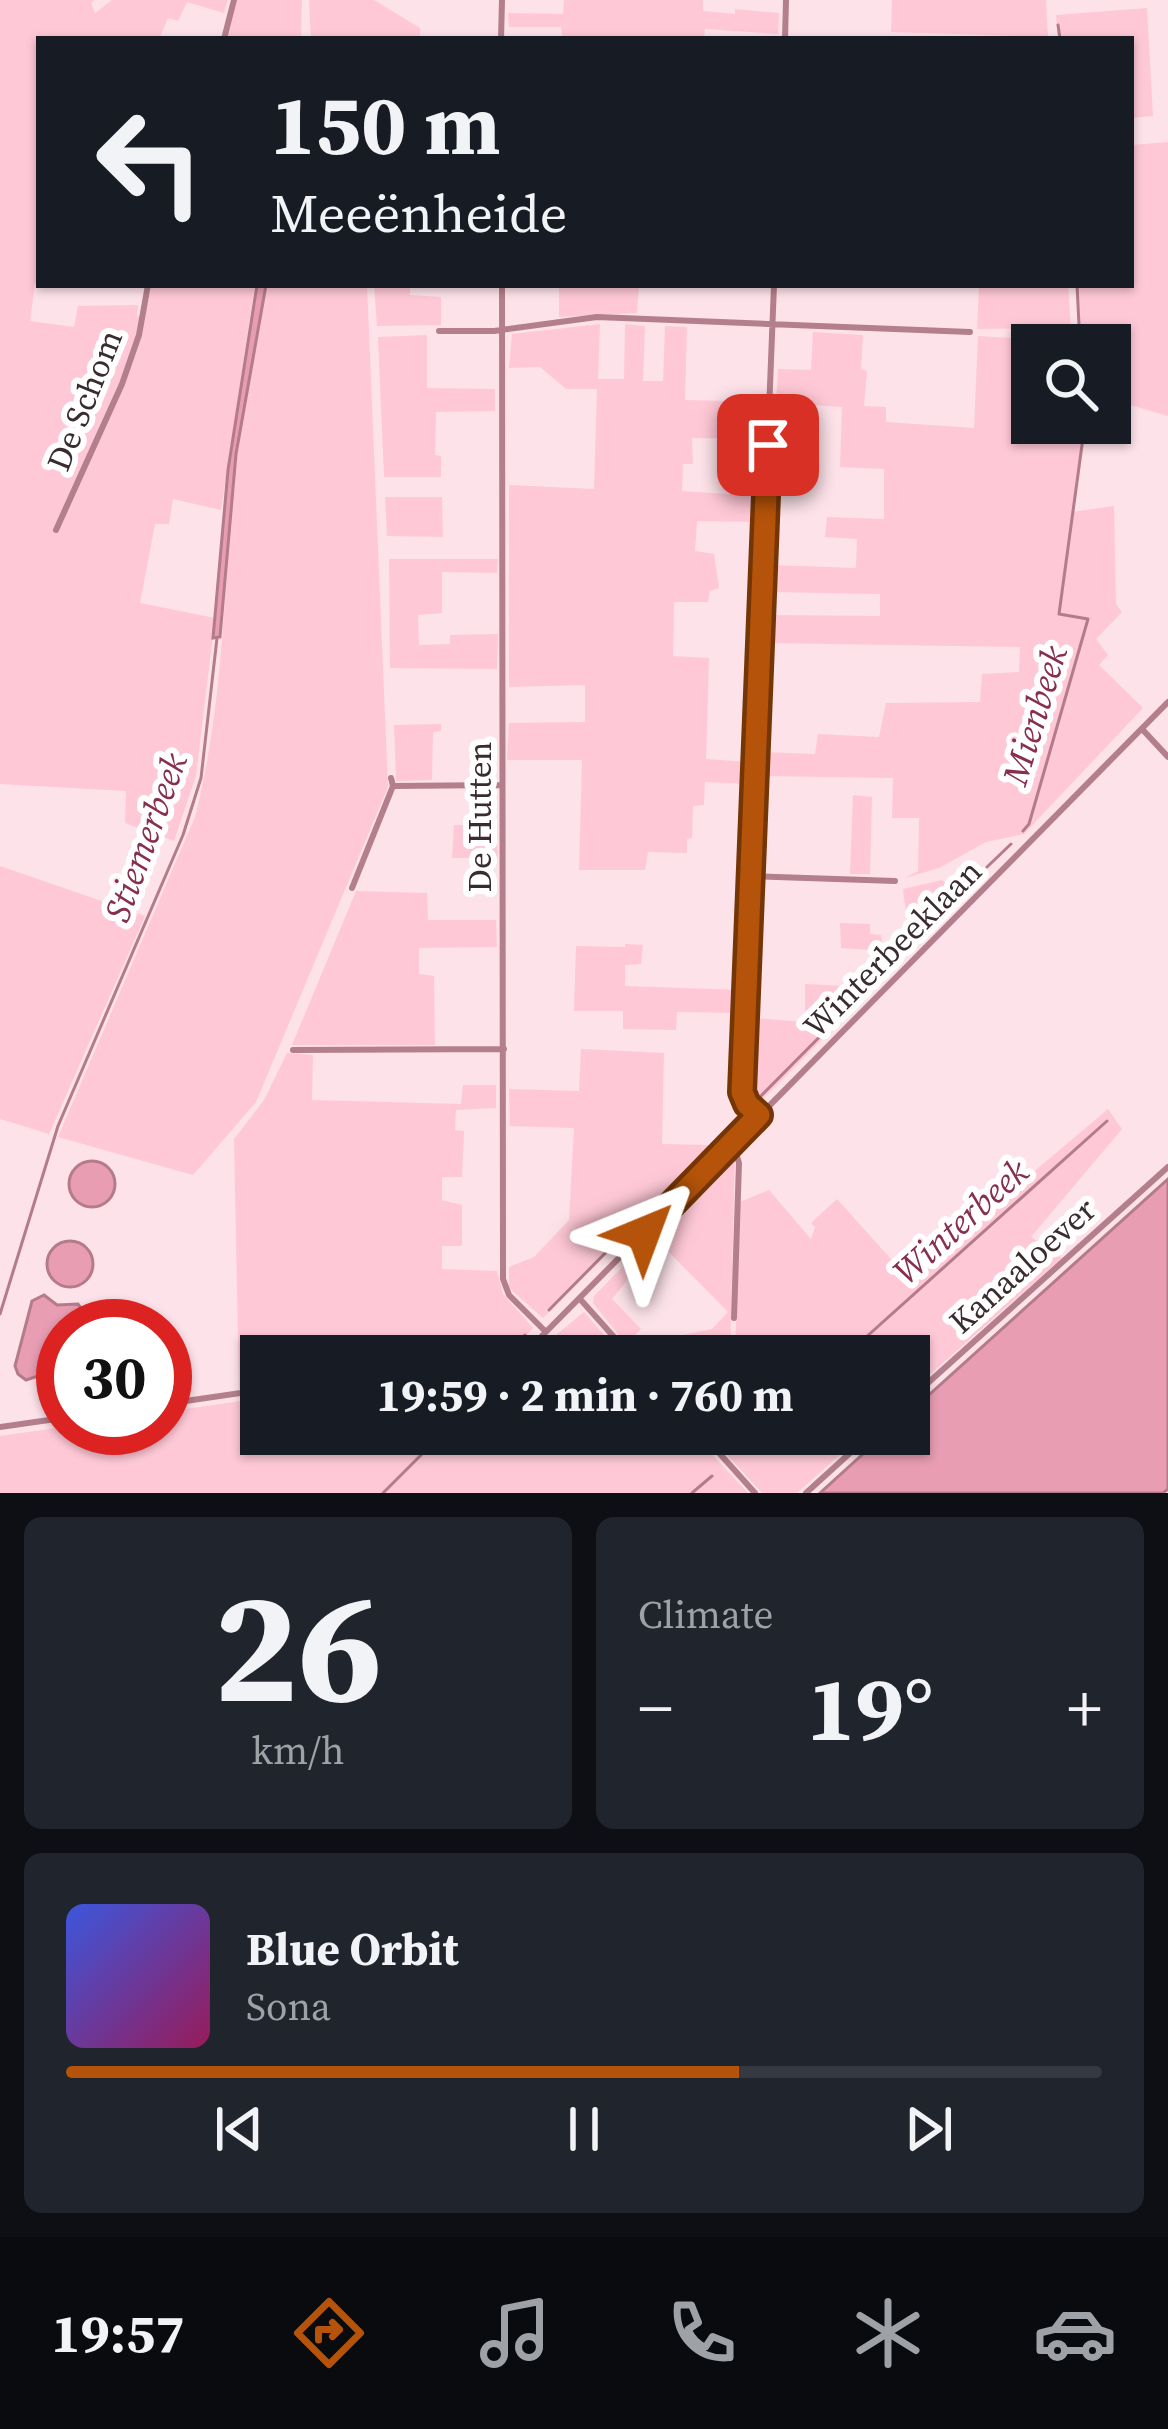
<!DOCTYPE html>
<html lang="en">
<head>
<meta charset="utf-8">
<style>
  :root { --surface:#171b24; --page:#20242c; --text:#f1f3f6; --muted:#9ea1a6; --line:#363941; --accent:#b45309 }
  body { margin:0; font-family:"Source Serif 4",serif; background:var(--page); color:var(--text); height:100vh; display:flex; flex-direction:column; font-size:45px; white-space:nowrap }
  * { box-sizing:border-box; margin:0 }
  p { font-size:39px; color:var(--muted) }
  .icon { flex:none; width:66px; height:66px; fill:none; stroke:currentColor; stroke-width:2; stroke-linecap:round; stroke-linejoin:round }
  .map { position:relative; height:1493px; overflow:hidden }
  .details { display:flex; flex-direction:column; gap:24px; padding:24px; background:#0d0f14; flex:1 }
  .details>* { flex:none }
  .banner { position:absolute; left:36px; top:36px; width:1098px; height:252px; border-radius:0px; box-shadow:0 3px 9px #0004; background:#171b24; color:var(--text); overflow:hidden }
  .controls { position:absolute; left:1011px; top:324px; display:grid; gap:24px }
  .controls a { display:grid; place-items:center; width:120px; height:120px; border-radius:0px; background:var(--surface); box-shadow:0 3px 9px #0004; font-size:60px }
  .speed { position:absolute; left:36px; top:1299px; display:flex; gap:24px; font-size:60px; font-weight:700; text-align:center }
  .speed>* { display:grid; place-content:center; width:156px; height:156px; border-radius:50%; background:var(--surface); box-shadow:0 3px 9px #0004; line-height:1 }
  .speed .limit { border:18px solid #d22; background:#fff; color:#111 }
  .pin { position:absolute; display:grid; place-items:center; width:102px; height:102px; color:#fff; margin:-51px; border-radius:24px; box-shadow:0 6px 18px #0006 }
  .me { position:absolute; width:132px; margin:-66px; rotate:44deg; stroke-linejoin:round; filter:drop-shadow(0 0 9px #0008) }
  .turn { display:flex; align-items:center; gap:42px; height:252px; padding:0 36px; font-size:54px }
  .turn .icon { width:156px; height:156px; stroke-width:2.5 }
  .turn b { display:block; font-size:84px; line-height:102px }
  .big { font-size:90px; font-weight:700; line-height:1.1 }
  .details .widget { flex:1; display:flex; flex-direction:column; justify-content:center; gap:18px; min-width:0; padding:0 42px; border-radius:18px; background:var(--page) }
  .details .dial { align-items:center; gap:0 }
  .dial b { font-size:156px; line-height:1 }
  .song { display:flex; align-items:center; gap:36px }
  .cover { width:144px; height:144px; border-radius:18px; background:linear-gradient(135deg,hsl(230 70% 55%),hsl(330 70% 35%)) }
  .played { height:12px; border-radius:6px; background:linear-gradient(90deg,var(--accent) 65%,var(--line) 65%) }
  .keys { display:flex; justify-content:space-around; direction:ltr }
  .heat { display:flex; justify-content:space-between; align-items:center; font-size:66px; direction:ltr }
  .details .tiles { flex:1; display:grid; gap:24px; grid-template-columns:1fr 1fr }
  .widget:last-child { grid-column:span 2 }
  .trip { position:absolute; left:240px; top:1335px; width:690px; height:120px; border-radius:0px; background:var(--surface); box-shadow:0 3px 9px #0004; font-weight:700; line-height:120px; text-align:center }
  .tabs { display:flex; height:192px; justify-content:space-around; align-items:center; background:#090b0e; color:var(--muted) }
  .tabs .icon { width:84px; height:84px }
  .tabs .active { color:var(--accent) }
  .tabs b { font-size:54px; color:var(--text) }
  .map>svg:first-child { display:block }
  .green { fill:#ffc8d6 }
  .water { fill:#e89db2; stroke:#b47b8b; stroke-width:3 }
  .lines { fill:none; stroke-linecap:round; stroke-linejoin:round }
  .stream { stroke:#b47b8b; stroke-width:3 }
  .street { stroke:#b47f8d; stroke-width:6 }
  .route-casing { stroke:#753606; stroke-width:30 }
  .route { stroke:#b45309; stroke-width:21 }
  .labels { text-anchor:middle; stroke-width:12; stroke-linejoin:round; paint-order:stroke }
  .street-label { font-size:33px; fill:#392c2f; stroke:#fff }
  .water-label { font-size:36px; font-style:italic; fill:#862f4e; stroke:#fff }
</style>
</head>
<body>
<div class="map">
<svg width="1168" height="1493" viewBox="0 0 1168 1493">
  <rect width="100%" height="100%" fill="#fde2e9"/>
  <path class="green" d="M0 0H95L91 3 95 13 112 0H228L224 13 187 2 178 21 168 18 159 39H39V284H35L30 321 74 327 78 306 138 305 137 316 145 317 152 285H255L221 510 173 499 169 524H155L140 603 215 618 196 776 174 841 125 823 126 791 0 784Z
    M237 0H302L301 39H227Z
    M309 0H374L420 28V39H311Z
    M564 0H703V11L735 14V9L779 13 778 34 705 29 704 39H563L561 27H509L508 13 563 14Z
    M892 0H1046L1048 37 891 32Z
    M1147 8 1153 116 1131 118V39H1058L1056 15Z
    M1168 142V416L1110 399V345H1079L1077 285H1131V145Z
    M263 285H367L388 787 256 1102 193 1175 58 1137 195 817C225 700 224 578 235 459 241 401 254 342 263 285Z
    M374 285H410V295L441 297V325L377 326Z
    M559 285H639L637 313 559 317Z
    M979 285H1068L1071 328 977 329Z
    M600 324 598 379H624L625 324 645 326 643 381H663L665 326 687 327 685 400 727 401V417L762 419V439L692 438 693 464H683L682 491 760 496 759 522 697 521 695 551 714 554 719 588 710 591 708 602H674L673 656 709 658 706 759 749 762 748 784 705 782 704 805 693 806 692 838 687 839V853L648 852 645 870H579L582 760H507L509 723 585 722V685L509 687V485L594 489 597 389H566L540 367 509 368 512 334Z
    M813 332 863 335 861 369 867 371 864 406 886 407V422L974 428 978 336 1068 341 1071 345H1032V423H1084L1072 512 1114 506 1116 604 1122 612 1096 639 1108 655 1099 665 1143 708 1024 834 986 842 939 868 905 878 918 871 919 818H892L893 778 759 776 762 752 815 754 818 734 879 737 886 703 980 702 982 674 1019 672 1020 647 768 643 767 615 880 616V594L769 592 770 565 856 568 857 539 825 537 827 517 884 519V469L840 467 842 407 776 403 778 369 811 370Z
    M427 335V388L495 389V411L436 412 435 455 441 456V477H384L378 337Z
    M385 497H442L443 537 387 536Z
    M389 559H498L497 573 442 572V613L418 615 419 645 450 644V635L498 634 497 669 390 668Z
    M441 724V731L433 732 432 780 396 781 394 725Z
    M853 795 872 797 870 874H850Z
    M454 825H496L498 858H452Z
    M0 866 145 916 49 1134 0 1119Z
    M942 880 959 895 958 902 759 1103 748 1100 751 1018 805 1022V984L866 987 870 983V950L841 948 840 923 870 924V934L881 935 882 946 910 943 903 889Z
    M356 891 427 893 428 920H496L497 947 419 948V974L434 976 435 1045H292Z
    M625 944 643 945 641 964 625 965V986L740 990 739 1013 677 1012 676 1030 623 1029V1011H574L576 946 625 947Z
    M581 1049 664 1053 662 1144 709 1145 735 1119 736 1125 543 1318 509 1288V1267L534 1257 569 1220 574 1128 510 1126 509 1089 579 1091Z
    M287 1053 313 1055 312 1100 461 1104 463 1085H496V1108L456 1110 455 1130 464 1131 462 1177H442V1200L462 1205V1246H442V1269L497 1271 503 1294 533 1328 511 1353 261 1356V1386L239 1389 234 1139 264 1100Z
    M1108 1109 1122 1129 1031 1237 1062 1258 909 1393V1356H735L740 1202 769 1190 811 1239 815 1227 811 1223 837 1199 908 1278Z
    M735 1155 730 1356H637L631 1350 639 1344 712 1329 728 1312 653 1236Z
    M643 1246 649 1253 612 1299 641 1329 626 1344 593 1303 594 1296Z
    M584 1312 622 1356H553L563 1344 556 1335Z
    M261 1398V1434H693L748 1493H0V1436L63 1427 165 1428V1412Z
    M708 1434H863L797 1493H762Z"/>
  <path class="water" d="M257 285H266L236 454 220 637 213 638 228 470Z
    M69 1184a23 23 0 1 1 46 0a23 23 0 1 1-46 0Z
    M1168 1179V1489L1163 1493H820L885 1434H909V1413Z
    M47 1264a23 23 0 1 1 46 0a23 23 0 1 1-46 0Z
    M44 1295 57 1305 78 1304 84 1312 80 1326H63V1384L54 1387 38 1376 26 1380 18 1374 15 1366 32 1301Z"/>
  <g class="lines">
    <path class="stream" d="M1058 25 1060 39
      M1077 285 1080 345
      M1023 831 1029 824 1088 619 1059 614 1085 423
      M987 867 1011 844
      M871 984 952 902
      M757 1100 867 989
      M549 1310 708 1149
      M0 1314 58 1126 183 835 201 778 217 638
      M515 1345 525 1335
      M845 1356 1107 1121
      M741 1449 758 1434
      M383 1493 442 1434
      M692 1493 712 1476"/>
    <path class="street" d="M224 39 234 0
      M501 39 502 0
      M785 39 786 0
      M502 285 503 1279 509 1295 546 1332
      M439 331H494L597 317 970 332
      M56 530 122 384 139 335 148 285
      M1142 729 1168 757
      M393 786 502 785
      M751 876 895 881
      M352 888 393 786 391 778
      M293 1050 504 1049
      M758 1115 747 1104 742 1092 774 285
      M733 1143 739 1163 734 1318
      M580 1299 631 1356
      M511 1356 524 1354 536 1342 1168 702
      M909 1400 1168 1167
      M165 1404 261 1390
      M0 1427 63 1418
      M702 1434 755 1493
      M806 1493 871 1434"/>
  </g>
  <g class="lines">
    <defs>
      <path id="route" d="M644 1233 759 1115 747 1104 742 1092 768 445"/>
    </defs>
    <use href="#route" class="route-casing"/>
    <use href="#route" class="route"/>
  </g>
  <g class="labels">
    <g class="street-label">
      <text transform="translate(84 400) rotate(-68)" y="12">De Schom</text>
      <text transform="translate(479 817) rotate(-90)" y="12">De Hutten</text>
      <text transform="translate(892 948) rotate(-45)" y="12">Winterbeeklaan</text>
      <text transform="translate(1022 1265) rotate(-42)" y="12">Kanaaloever</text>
    </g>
    <g class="water-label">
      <text transform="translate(1034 715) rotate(-73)" y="13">Mienbeek</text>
      <text transform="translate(145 837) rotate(-70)" y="13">Stiemerbeek</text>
      <text transform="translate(960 1221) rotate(-42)" y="13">Winterbeek</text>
    </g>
  </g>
</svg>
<div class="controls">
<a><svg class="icon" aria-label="search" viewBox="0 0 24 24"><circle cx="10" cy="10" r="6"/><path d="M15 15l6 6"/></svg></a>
</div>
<div class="speed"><div class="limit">30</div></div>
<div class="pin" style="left:768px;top:445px;background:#d93025"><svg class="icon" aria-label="arrive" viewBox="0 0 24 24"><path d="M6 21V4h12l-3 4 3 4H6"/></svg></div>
<svg class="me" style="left:644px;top:1233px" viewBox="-20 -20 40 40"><path d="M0-17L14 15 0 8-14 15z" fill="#b45309" stroke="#fff" stroke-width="4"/></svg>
<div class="trip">19:59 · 2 min · 760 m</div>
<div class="banner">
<div class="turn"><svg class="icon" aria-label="left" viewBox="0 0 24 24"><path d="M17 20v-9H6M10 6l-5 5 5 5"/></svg><div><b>150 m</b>Meeënheide</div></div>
</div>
</div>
<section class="details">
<div class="tiles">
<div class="widget dial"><b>26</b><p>km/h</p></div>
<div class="widget"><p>Climate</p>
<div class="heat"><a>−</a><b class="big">19°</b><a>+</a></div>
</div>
<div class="widget">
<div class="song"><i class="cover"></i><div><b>Blue Orbit</b><p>Sona</p></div></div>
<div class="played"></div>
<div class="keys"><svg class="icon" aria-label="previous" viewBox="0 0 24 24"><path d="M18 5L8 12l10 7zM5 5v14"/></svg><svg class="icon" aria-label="pause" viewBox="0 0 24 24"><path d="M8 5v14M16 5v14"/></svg><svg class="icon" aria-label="next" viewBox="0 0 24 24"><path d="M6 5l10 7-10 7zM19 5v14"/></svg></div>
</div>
</div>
</section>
<nav class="tabs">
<b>19:57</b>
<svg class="icon active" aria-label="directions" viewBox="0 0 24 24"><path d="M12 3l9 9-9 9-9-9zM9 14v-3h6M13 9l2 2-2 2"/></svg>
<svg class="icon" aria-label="music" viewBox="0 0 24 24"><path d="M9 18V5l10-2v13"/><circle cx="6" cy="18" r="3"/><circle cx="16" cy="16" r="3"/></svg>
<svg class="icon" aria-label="phone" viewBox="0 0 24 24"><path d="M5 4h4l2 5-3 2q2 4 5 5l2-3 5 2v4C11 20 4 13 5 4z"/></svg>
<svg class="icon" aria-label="climate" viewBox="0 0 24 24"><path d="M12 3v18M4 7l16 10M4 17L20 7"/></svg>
<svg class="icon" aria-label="car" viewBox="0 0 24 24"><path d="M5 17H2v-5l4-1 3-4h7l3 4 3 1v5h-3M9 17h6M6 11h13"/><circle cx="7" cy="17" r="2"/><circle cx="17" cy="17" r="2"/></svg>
</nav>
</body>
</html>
